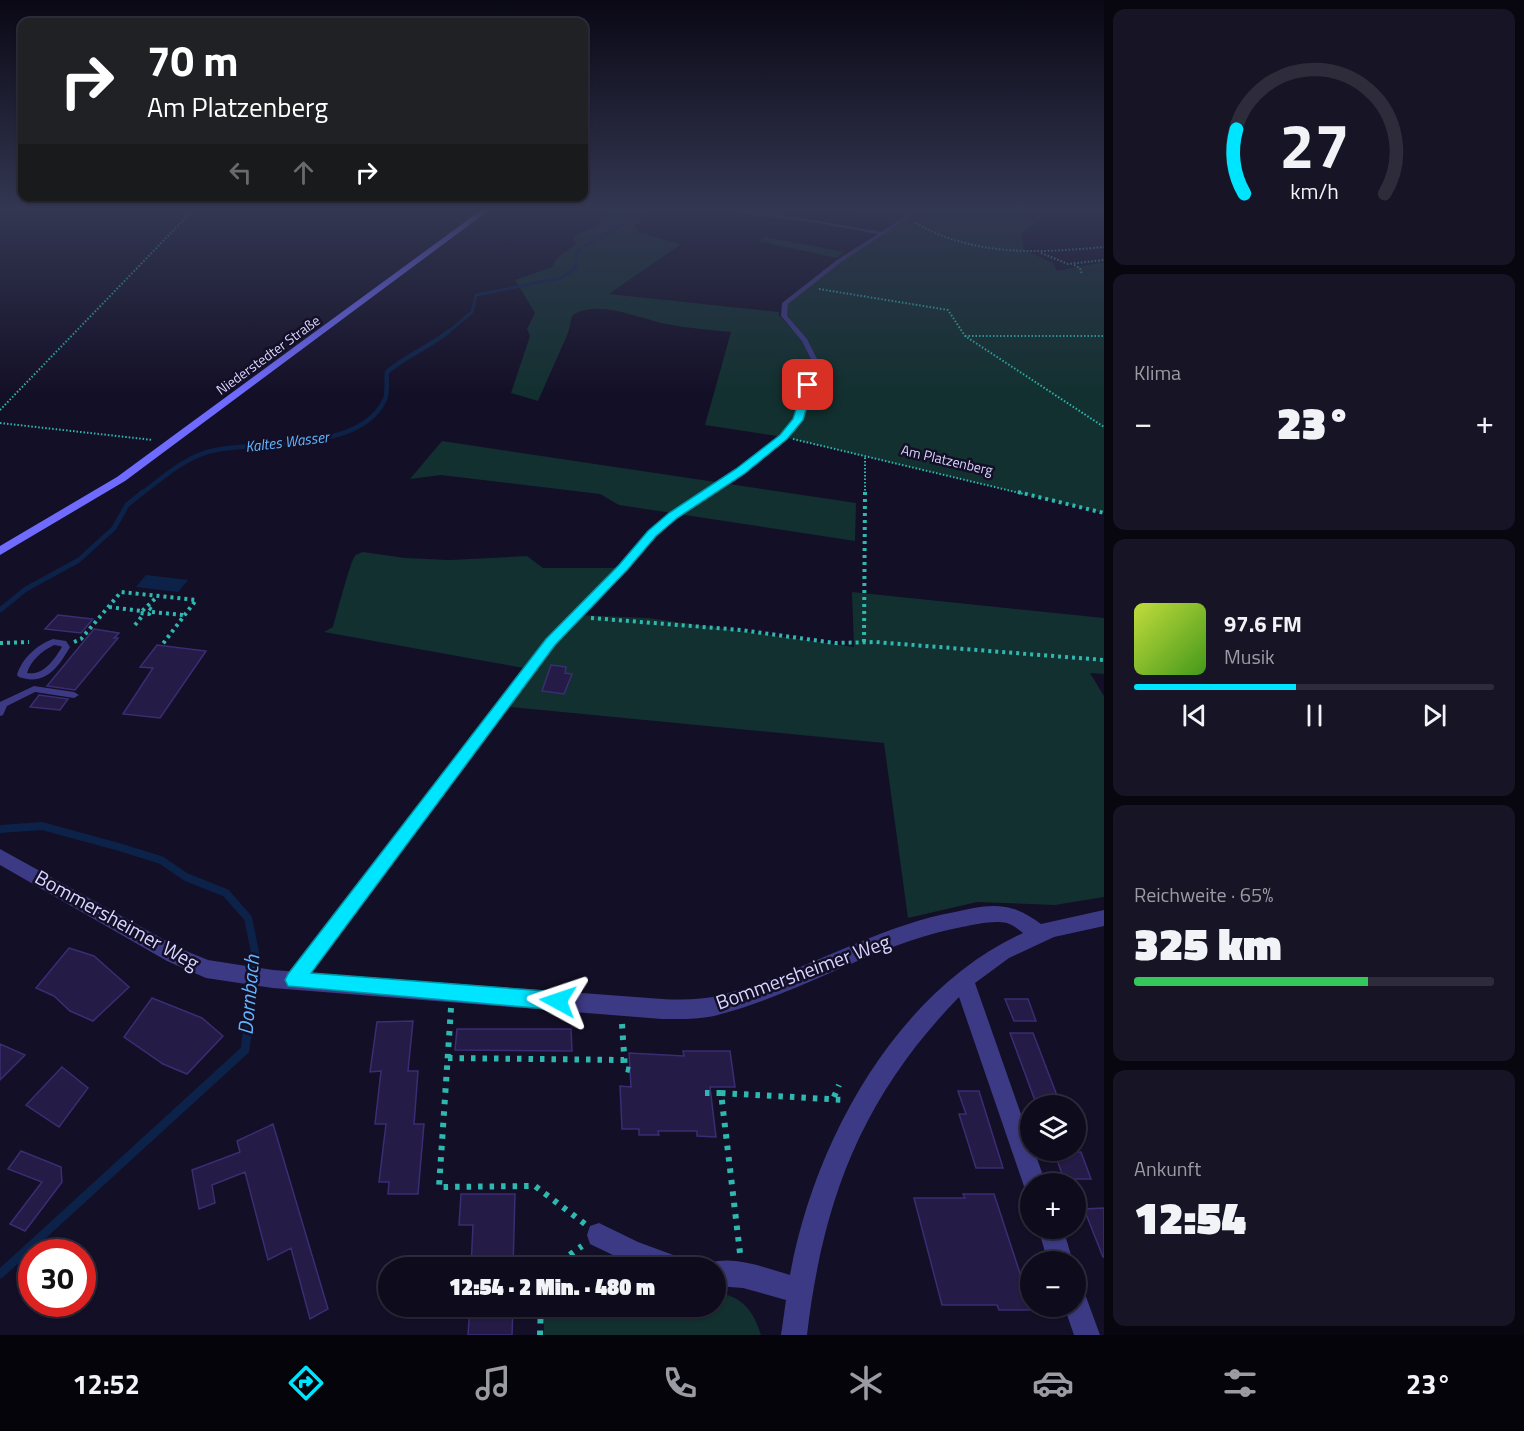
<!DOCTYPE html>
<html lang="de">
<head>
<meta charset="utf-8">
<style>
  :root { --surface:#0e0b1c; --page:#171425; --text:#f1f3f6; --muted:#9b9ba3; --line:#2e2b3b; --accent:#00e5ff }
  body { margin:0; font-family:"Titillium Web",sans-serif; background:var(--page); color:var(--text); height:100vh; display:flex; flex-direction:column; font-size:22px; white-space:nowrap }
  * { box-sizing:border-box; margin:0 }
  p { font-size:20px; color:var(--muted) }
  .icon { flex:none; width:33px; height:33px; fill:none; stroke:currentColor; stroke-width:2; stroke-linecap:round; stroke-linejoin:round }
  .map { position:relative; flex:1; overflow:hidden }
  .panel { display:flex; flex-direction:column; gap:9px; padding:9px; background:#08060f; width:420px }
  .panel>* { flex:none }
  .guide { position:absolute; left:18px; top:18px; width:570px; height:183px; border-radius:12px; box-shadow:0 2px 4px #0004,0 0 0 2px var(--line); background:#202124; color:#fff; overflow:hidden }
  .tools { position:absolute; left:1020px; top:1095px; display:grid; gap:12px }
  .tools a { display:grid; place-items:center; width:66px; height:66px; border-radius:50%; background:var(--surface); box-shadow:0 2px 4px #0004,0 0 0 2px var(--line); font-size:30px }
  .speed { position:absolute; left:18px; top:1239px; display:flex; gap:12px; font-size:30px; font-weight:700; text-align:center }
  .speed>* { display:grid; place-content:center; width:78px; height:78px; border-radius:50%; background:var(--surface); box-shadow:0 2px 4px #0004,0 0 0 2px var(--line); line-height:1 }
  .speed .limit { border:9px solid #d22; background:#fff; color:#111 }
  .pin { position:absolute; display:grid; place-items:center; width:51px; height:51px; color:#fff; margin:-26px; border-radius:12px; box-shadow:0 3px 9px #0006 }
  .me { position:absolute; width:66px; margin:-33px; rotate:275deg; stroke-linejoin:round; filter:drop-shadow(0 0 4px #0008) }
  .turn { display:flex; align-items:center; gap:21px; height:126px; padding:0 30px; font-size:27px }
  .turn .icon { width:78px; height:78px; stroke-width:2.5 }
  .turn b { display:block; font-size:42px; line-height:51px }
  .lanes { display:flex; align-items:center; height:57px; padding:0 30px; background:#0003; justify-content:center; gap:30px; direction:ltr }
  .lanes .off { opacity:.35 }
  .big { font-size:45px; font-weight:800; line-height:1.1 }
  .panel .tile { flex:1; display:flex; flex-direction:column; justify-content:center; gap:9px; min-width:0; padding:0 21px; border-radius:12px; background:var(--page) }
  .panel .dial { align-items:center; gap:0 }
  .dial svg { height:156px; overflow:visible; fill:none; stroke:var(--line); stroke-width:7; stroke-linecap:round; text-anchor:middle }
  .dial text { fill:var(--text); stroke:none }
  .song { display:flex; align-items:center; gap:18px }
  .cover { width:72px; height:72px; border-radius:9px; background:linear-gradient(135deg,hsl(70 70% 55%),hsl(100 70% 35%)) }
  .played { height:6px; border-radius:3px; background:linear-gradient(90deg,var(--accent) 45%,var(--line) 45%) }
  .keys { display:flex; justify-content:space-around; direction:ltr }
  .heat { display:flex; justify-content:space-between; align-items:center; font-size:33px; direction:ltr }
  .charge { height:9px; border-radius:4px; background:linear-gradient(90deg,#34c759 65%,var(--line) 0) }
  .trip { position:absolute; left:378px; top:1257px; width:348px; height:60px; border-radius:30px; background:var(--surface); box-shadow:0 2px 4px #0004,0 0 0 2px var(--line); font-weight:800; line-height:60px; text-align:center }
  .tabs { display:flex; height:96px; justify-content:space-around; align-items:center; background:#06040b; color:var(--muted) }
  .tabs .icon { width:42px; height:42px }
  .tabs .selected { color:var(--accent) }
  .tabs b { font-size:27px; color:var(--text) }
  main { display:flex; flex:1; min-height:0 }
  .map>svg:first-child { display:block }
  .green { fill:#12302f }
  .water { fill:#0c2248 }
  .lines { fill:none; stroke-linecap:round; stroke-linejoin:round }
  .stream-far4 { stroke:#0c2248; stroke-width:3 }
  .stream-far3 { stroke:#0c2248; stroke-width:4.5 }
  .stream-far2 { stroke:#0c2248; stroke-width:5 }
  .stream-far1 { stroke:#0c2248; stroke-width:8 }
  .stream { stroke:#0c2248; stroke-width:9 }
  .building { fill:#241b47; stroke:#3b2d73; stroke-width:1.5 }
  .path-far2 { stroke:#2fb8b0; stroke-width:2; stroke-dasharray:1.5 2; stroke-linecap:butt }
  .path-far1 { stroke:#2fb8b0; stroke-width:4; stroke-dasharray:3 4; stroke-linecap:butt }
  .path { stroke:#2fb8b0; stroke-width:6; stroke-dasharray:4.5 7; stroke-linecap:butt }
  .service { fill:#3d3a85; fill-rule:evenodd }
  .minor { fill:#3d3a85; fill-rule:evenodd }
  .secondary { fill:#6f6bff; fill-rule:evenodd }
  .route { fill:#00e5ff; stroke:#0095a6; stroke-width:1.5 }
  .labels { text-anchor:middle; stroke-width:5; stroke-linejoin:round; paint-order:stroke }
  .far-street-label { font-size:14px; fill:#d9d4ff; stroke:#130f26 }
  .far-water-label { font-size:15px; font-style:italic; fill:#62b6ff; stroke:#130f26 }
  .near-street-label { font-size:20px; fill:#d9d4ff; stroke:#130f26 }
  .near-water-label { font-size:21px; font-style:italic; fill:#62b6ff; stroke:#130f26 }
</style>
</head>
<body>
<main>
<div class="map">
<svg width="1104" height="1335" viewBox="0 0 1104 1335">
  <rect width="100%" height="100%" fill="#130f26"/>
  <path class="green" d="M608 208H659L634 225 638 233 681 244 609 294 779 312V315L792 329C786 319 782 314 788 304L840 260 902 223 822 208H1104V218L1039 220 1021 234 1024 250 1053 263 1057 271 1104 262V513L783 437 705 425 731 332C710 330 687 328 666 324 640 319 595 298 572 316L568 333 538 401 511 393 530 336 527 329 535 313 515 280 552 267 558 257 576 244 573 236 598 226 604 210Z
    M765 237 844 252 837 258 758 241Z
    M442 441 856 503 855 541 619 505 600 494 441 475 410 479Z
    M363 552 405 558 450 560 527 556 543 568H623L577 615 648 618 854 647 852 592 1104 618V674L1090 673 1104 696V897L1055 905 977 902 908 918 884 743 500 706 529 669 324 632 333 627C336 617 351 559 355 556 356 554 361 553 363 552Z
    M716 1293C741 1295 754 1311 761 1335H544V1307L716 1306Z"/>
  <path class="water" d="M146 575 188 580 178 592 136 587Z"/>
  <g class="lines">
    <path class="stream-far4" d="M447 333 472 312 476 295 561 278 575 269 578 250 622 225 626 210 630 208"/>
    <path class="stream-far3" d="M141 494C164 477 187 455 216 450 262 441 362 452 385 399 388 392 386 380 387 372 407 355 428 348 449 331"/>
    <path class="stream-far2" d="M0 610 26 589 79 560 114 528 127 505 143 492"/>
    <path class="stream-far1" d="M0 829 42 826 119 847 161 860 186 877 226 893 248 918 256 957 253 978"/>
    <path class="stream" d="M0 1274 245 1050 254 977"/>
  </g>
  <path class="building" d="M58 615 93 619 81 633 45 629Z
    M94 629 119 633 114 638H118L75 690 47 686Z
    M157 645 206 651 160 718 123 714 153 668 140 667Z
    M551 665 566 667 565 673 572 674 564 694 542 691Z
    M39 695 68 699 60 710 30 707Z
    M69 948 94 956 129 987 93 1021 70 1011 54 996 36 988Z
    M152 998 202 1018 223 1036 187 1074 163 1064 124 1037Z
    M1005 999H1028L1036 1021H1014Z
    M413 1021 408 1071H418L414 1124H424L418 1194H388L389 1182H379L386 1124H375L381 1071 370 1072 377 1022Z
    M457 1029H571L572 1051 455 1050Z
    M1010 1033H1033L1061 1106H1037Z
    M0 1044 25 1055 0 1080Z
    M683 1051H730L735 1087H710L716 1137 697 1136V1131H658L659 1135H639V1129H622L620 1086 631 1087 629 1053 684 1056Z
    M62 1067 88 1088 59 1127 26 1105Z
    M958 1091H979L1003 1168H976L959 1114H966Z
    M273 1124 328 1309 310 1319 291 1248 268 1260 245 1172 212 1185 215 1203 199 1209 192 1170 240 1152 237 1141Z
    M21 1151 61 1167 62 1182 25 1231 10 1224 42 1182 8 1169Z
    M1054 1152H1081L1091 1179H1064Z
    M461 1194H515L513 1268H471L473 1225H459Z
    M963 1194H994L1032 1310H999L997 1305H942L914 1198H965Z
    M1104 1208V1257H1103L1084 1209Z
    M470 1306H513L512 1335H468Z"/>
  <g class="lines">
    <path class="path-far2" d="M916 223C975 257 1038 253 1104 247
      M1041 253 1068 264 1104 260
      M1074 265 1080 268 1082 275
      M819 289 948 310 965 336 1104 427
      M965 336H1104
      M0 410 195 208
      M0 423 153 440
      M793 439 1024 494
      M865 494V456"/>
    <path class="path-far1" d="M1018 492 1104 513
      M109 607 141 611
      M149 608 152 610 149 614 140 613 158 596
      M152 612 183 615
      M591 618 741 630 835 643 875 642 1104 660
      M135 625 143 615
      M74 642 81 639 121 592 196 600 162 645
      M864 642 865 492
      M0 643 29 642"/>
    <path class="path" d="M451 1008 439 1187 535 1186 585 1224
      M622 1024 625 1069 630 1070
      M448 1058 624 1060
      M705 1093H721L740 1253
      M721 1093 846 1100
      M834 1097 839 1085
      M551 1268 582 1246
      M540 1335 541 1306"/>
    <path class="service" d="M732 208 818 221 881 232 919 208H924L841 262 788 304 787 316 807 339 817 359 800 421 785 438 742 472 706 496 655 536 626 570 553 644 299 984 295 985 291 984 289 980 291 976 547 640 620 566 649 532 700 492 738 470 781 436 795 420 811 359 802 341 781 316 782 303 837 260 878 234 818 223 744 213Z
      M53 639 66 641 70 647C58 668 45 686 19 677L17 675C22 658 37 645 53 639ZM54 645 60 646 62 647C54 660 43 676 27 673 31 660 42 651 54 645Z
      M34 686 74 692 79 695 74 698 35 692 7 706 3 715 0 716V702Z"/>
    <path class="minor" d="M0 849 181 949 208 960 273 970 662 999C682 1000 702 1000 721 995 802 974 873 927 955 912 970 909 988 904 1005 907 1019 909 1030 916 1041 924L1104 910V926L1054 937 1009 958 975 983 1030 1140V1150H1034L1046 1184H1030V1195L1026 1192 959 997C862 1097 823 1199 807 1335H781L786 1300 743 1288 716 1286V1268H706L707 1264C732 1254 765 1268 790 1275 814 1142 896 991 1023 933 1018 929 1013 925 1007 923 994 920 976 924 962 927 877 943 804 992 721 1014 702 1020 682 1019 662 1019L273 988 206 978 167 961 0 865Z
      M599 1223 638 1242 684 1259 687 1268H640L590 1244 587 1235 590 1226Z
      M1038 1228H1063L1073 1262H1048Z
      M1076 1290 1085 1294 1100 1335H1074L1064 1306H1076Z"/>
    <path class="secondary" d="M484 208H492L125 481 0 555V546L117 477Z"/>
  </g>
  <linearGradient id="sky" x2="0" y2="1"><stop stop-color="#0a0815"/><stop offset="0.53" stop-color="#333752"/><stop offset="1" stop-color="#333752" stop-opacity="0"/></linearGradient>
  <rect width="1104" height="395" fill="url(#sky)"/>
  <path class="route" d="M808 382 813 385 803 420 787 439 744 474 677 518 656 536 627 570 555 645 311 973 558 992 565 995 567 1001 565 1007 558 1010 288 986 285 980 288 974 546 639 619 565 648 531 669 513 736 469 780 435 793 419 804 385Z"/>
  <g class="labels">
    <g class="far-street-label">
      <text transform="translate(268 355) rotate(-36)" y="5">Niederstedter Straße</text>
      <text transform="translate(947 460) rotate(13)" y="5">Am Platzenberg</text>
    </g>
    <g class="far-water-label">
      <text transform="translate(287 442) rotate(-7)" y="5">Kaltes Wasser</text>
    </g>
    <g class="near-street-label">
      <text transform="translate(117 920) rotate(29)" y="7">Bommersheimer Weg</text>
      <text transform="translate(803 972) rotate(-20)" y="7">Bommersheimer Weg</text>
    </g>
    <g class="near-water-label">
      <text transform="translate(249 995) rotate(-85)" y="7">Dornbach</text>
    </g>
  </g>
</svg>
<div class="tools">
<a><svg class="icon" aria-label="layers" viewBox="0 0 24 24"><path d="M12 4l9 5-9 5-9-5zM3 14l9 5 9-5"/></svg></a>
<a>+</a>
<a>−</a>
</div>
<div class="speed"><div class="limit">30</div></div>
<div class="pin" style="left:808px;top:385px;background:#d93025"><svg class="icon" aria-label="arrive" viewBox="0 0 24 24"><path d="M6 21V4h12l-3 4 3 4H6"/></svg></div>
<svg class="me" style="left:558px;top:1001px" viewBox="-20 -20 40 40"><path d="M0-17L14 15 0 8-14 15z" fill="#00e5ff" stroke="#fff" stroke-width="4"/></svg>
<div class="trip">12:54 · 2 Min. · 480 m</div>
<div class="guide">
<div class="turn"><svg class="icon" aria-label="right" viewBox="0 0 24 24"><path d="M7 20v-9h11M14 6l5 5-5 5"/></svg><div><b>70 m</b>Am Platzenberg</div></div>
<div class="lanes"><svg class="icon off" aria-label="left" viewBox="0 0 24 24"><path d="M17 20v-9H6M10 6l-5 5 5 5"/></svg><svg class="icon off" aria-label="ahead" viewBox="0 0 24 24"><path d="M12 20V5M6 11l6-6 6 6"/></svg><svg class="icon" aria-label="right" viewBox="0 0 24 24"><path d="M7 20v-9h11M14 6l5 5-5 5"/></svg></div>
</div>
</div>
<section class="panel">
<div class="tile dial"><svg viewBox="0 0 100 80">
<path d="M14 69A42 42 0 1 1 86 69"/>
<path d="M14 69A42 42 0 0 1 10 36" stroke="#00e5ff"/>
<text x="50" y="56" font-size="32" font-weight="700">27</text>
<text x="50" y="72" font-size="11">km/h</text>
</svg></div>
<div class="tile"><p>Klima</p>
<div class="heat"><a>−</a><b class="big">23°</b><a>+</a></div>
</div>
<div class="tile">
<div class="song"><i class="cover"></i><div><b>97.6 FM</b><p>Musik</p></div></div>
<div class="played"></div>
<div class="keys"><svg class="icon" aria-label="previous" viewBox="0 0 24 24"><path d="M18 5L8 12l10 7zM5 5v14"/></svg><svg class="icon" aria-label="pause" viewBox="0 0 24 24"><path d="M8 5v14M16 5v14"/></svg><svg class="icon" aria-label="next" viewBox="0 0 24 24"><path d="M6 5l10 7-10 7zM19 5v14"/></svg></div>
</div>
<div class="tile"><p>Reichweite · 65%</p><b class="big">325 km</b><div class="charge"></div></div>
<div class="tile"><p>Ankunft</p><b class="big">12:54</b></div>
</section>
</main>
<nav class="tabs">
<b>12:52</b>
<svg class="icon selected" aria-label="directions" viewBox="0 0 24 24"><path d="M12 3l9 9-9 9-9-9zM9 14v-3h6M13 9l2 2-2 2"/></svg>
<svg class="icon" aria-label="music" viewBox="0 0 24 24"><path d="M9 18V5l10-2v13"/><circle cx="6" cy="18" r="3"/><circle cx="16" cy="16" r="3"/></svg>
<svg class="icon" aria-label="phone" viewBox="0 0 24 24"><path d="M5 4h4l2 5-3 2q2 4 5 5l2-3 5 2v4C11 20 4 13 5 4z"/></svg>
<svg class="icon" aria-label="climate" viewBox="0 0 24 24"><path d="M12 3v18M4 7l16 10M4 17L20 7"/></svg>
<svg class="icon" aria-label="car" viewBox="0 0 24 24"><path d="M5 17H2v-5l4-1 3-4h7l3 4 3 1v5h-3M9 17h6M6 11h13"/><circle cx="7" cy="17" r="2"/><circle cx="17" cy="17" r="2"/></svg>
<svg class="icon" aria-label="filters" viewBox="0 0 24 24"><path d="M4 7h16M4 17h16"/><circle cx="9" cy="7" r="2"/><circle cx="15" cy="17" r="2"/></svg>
<b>23°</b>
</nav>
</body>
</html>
